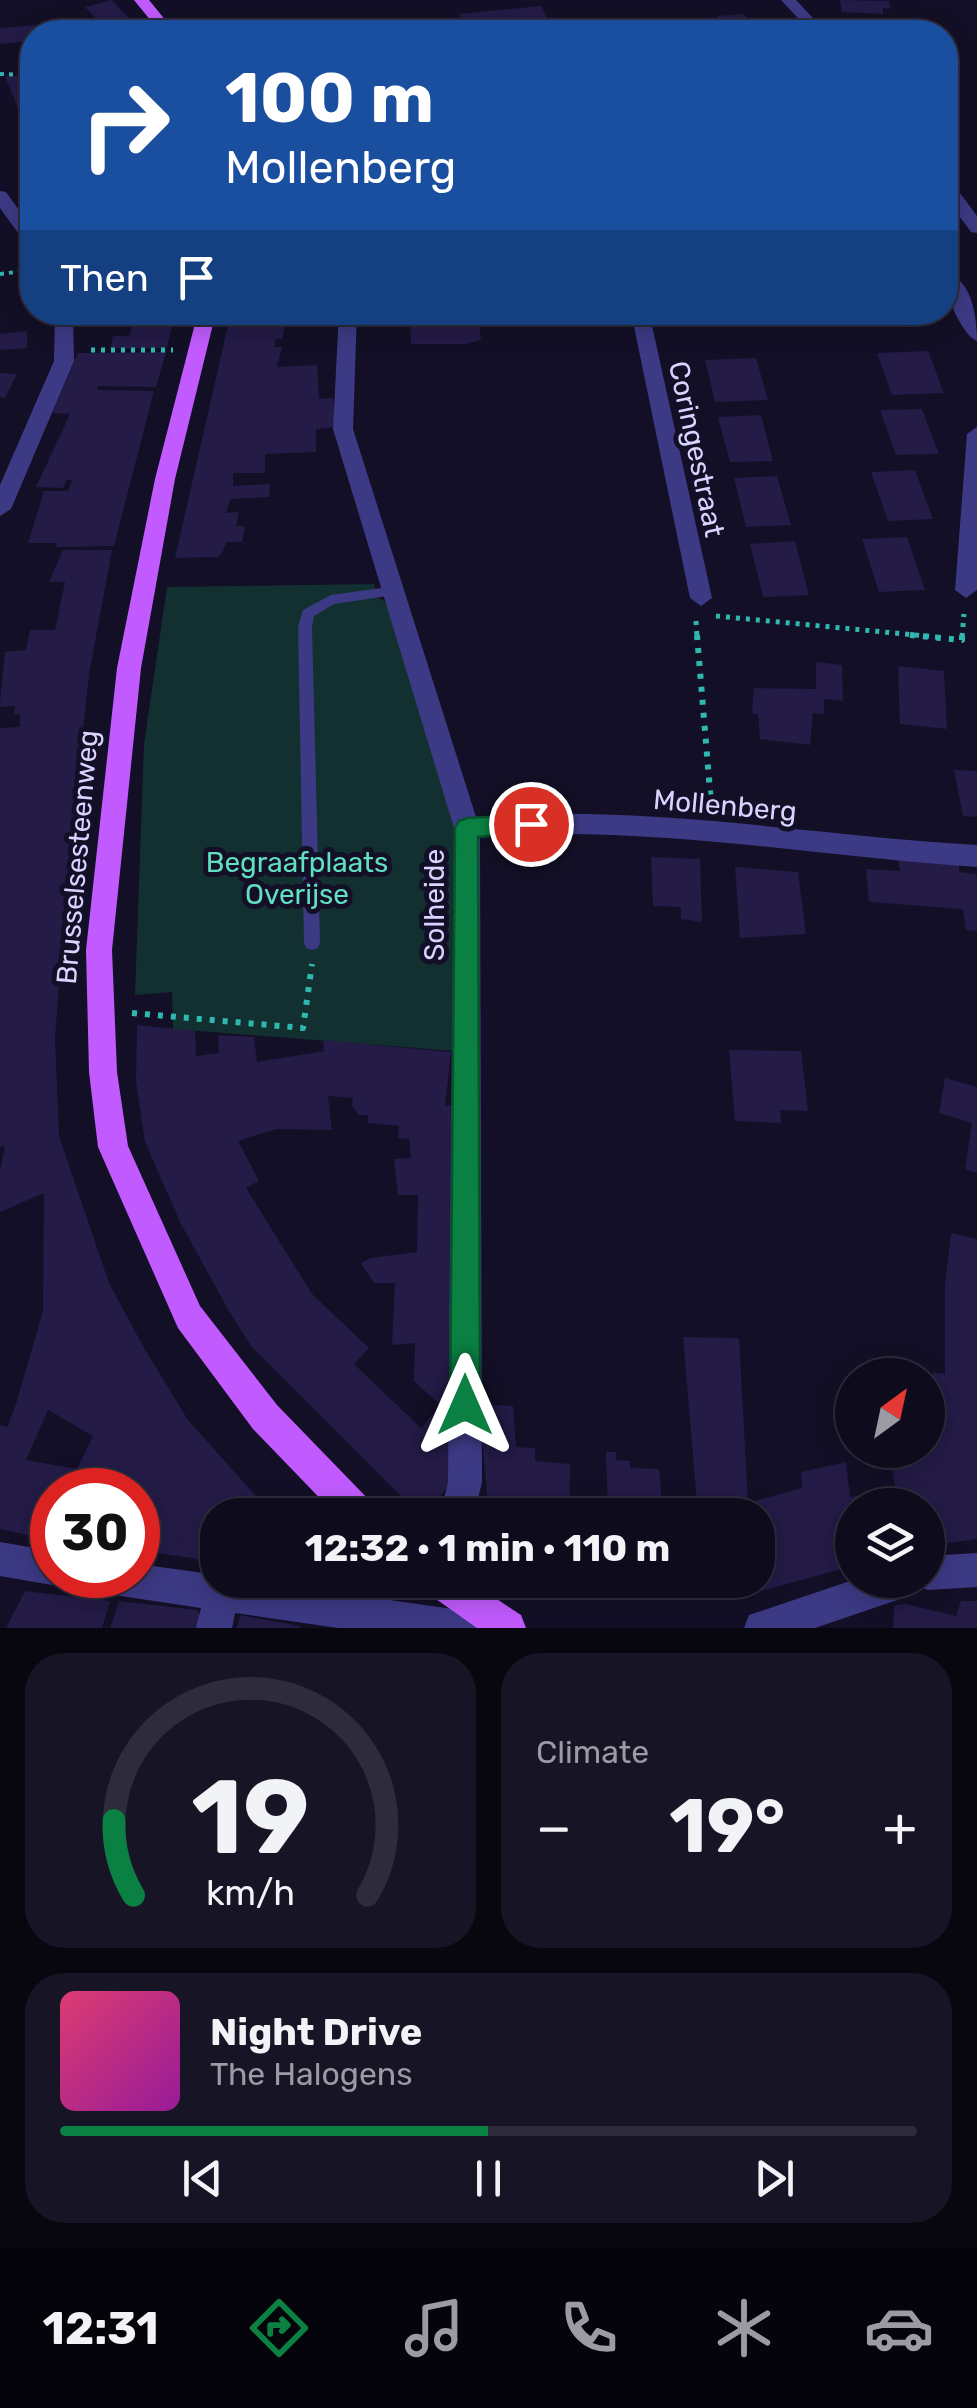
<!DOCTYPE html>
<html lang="en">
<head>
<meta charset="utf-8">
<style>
  :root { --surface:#0e0b1c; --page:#171425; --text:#f1f3f6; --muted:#9b9ba3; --line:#2e2b3b; --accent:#0b8043 }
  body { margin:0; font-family:Rubik,sans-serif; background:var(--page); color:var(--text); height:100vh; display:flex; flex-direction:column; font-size:38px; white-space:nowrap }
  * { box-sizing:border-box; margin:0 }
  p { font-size:32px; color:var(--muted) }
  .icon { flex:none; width:55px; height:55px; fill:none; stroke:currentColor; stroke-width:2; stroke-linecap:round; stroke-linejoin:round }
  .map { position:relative; height:1628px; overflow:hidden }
  .panel { display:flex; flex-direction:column; gap:25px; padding:25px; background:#08060f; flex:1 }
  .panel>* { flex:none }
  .banner { position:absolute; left:20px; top:20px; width:938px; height:305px; border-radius:40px; box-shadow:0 5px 25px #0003,0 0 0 2px var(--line); background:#1a4fa0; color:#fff; overflow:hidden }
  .needle { width:65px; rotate:33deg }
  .controls { position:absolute; left:835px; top:1358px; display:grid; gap:20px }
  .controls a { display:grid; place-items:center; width:110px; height:110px; border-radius:50%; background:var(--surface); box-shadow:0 5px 25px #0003,0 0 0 2px var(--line); font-size:50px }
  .speed { position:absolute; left:30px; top:1468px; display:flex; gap:20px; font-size:50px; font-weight:700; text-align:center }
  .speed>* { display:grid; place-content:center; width:130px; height:130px; border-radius:50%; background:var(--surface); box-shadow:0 5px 25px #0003,0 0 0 2px var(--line); line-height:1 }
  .speed .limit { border:15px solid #d22; background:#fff; color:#111 }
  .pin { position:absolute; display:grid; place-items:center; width:85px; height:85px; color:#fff; margin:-42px; border:5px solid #fff; border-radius:50%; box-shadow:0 2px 10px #0007 }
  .me { position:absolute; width:110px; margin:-55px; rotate:0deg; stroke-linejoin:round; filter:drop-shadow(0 0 8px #0008) }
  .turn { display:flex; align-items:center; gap:35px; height:210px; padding:0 40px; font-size:45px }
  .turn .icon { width:130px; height:130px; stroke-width:2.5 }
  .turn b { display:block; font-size:70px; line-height:85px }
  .then { display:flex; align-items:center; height:95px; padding:0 40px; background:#0003; gap:20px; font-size:38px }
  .big { font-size:75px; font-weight:700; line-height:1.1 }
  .panel .widget { flex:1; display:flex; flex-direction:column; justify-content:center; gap:15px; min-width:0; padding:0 35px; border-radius:40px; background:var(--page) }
  .panel .dial { align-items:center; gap:0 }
  .dial svg { height:260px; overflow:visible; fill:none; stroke:var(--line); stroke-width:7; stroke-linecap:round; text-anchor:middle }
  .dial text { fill:var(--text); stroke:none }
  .song { display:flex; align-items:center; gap:30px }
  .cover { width:120px; height:120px; border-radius:15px; background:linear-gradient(135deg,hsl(340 70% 55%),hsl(300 70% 35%)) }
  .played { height:10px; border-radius:5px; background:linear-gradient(90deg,var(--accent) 50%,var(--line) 50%) }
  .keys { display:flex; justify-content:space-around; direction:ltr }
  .heat { display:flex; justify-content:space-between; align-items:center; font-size:55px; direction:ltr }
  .panel .tiles { flex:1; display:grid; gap:25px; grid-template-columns:1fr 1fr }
  .widget:last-child { grid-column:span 2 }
  .trip { position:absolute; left:200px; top:1498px; width:575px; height:100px; border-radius:40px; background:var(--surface); box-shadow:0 5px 25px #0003,0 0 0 2px var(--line); font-weight:700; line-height:100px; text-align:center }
  .dock { display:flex; height:160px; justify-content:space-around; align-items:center; background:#06040b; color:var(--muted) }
  .dock .icon { width:70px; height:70px }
  .dock .active { color:var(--accent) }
  .dock b { font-size:45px; color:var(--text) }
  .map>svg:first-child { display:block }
  .green { fill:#12302f }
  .building { fill:#241b47; fill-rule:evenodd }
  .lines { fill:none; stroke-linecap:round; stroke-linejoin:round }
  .path-far2 { stroke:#2fb8b0; stroke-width:4; stroke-dasharray:4 5; stroke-linecap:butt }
  .path-far1 { stroke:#2fb8b0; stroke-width:5; stroke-dasharray:4 6; stroke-linecap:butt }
  .path { stroke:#2fb8b0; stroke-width:6; stroke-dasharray:5 8; stroke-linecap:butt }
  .lane { fill:#3d3a85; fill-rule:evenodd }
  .street { fill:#3d3a85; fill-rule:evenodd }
  .primary { fill:#c25bff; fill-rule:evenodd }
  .route { fill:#0b8043; stroke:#07532c; stroke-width:2.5 }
  .labels { text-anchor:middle; stroke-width:10; stroke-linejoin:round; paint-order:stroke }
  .street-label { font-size:28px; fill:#d9d4ff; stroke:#130f26 }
  .park-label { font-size:28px; fill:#5fe0c0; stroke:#130f26 }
</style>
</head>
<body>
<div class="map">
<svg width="977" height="1628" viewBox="0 0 977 1628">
  <rect width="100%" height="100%" fill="#130f26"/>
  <path class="green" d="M374 584 378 598 391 604 455 831V1051L173 1029 172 992 135 995 144 744 167 587Z"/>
  <path class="building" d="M112 0 123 12 144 32H109L85 7Z
    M840 0 889 1 890 9 883 8V14L842 12Z
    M541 6 552 28 525 31 520 21 464 27 459 14Z
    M744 14 753 28 725 31 717 16Z
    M856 22 896 24 898 32H856Z
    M48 24V32H32V41L0 44V28Z
    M5 76H32V137L24 124Z
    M231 312H288L282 339H276L274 347H282L277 367 317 365 319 399 333 398 335 427 316 429V452L265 454V473H233V486L270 484 269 497 230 499 226 513 239 512 236 526H245L242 542H227L219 557 175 558Z
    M135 313H175L167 348H110L113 336H129Z
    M464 318 479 319 481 340 465 344H411L410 320Z
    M27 331V348L0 350V334Z
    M928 351 944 393 892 395 877 353Z
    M166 352 156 387 98 386 97 390 154 391 114 546 56 547 57 543H28L44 491H68L72 480H67L63 488 36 487 70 414 52 413 78 353Z
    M756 358 768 400 715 402 705 360Z
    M0 373 17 374 5 398 0 397Z
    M922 409 939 454 896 455 880 410Z
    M761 415 773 461 730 462 718 417Z
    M915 470 933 519 888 521 871 472Z
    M777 476 791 525 746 527 734 478Z
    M907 537 925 590 879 592 862 539Z
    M795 541 809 595 763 597 750 544Z
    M63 550H112L89 674 64 909 55 1039 59 1136 109 1283 144 1348 188 1420 273 1515H218V1562L138 1550V1490H52V1540L0 1529V1425L7 1427 16 1404 43 1311 44 1193 0 1212V1171L5 1146 0 1147V728L20 727V714L14 715 15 706 0 707V702L5 652 26 650 30 630H55L65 582H49ZM48 1410 93 1436 77 1469 26 1460Z
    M816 662 842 665 843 701 824 699V714L813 713 810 745 760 739 758 715 752 713 754 688 816 689Z
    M898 666 944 671 947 729 900 724Z
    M954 770 977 771V817L963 816Z
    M651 857 700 859 702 922 681 919V907L653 906Z
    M898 860 959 865V872L977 874V931L966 930 963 909 869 902 866 869 900 871Z
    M735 867 798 872 806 934 740 938Z
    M137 1025 195 1031 196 1056 219 1053 218 1035 254 1037 257 1062 324 1051 323 1040 451 1052 445 1106 457 1105 455 1477 426 1515H420L251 1346 229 1311 181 1224 145 1142 136 1082ZM328 1096 353 1098 352 1106 359 1115H368V1123L399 1126 398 1138 409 1139 411 1158 394 1159 398 1195H418L417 1252 370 1258 361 1263 374 1283H395L392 1345 415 1343 414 1381 440 1405 421 1428 354 1364 369 1348 312 1294 246 1188 259 1181 238 1141 276 1129 332 1130Z
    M729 1050 801 1051 808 1111 780 1110 781 1123 735 1121Z
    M945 1078 977 1087V1173L965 1169 972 1123 939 1113Z
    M951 1233 977 1239V1539L928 1546V1505H852V1566L761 1591 707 1593 706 1580H758V1515H698L683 1337 739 1338 748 1503 802 1488 801 1472 846 1462 850 1497 896 1490 890 1459 931 1454 928 1397 933 1398V1372L945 1374V1284Z
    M479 1404 513 1406 516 1447 535 1448V1461L570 1464 569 1515H489Z
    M606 1452H616V1460L630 1461V1468L659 1469 662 1504H676L677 1515H608Z
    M519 1580H682L683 1593 541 1590Z
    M25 1591 110 1601 102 1628H6Z
    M119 1601 197 1610 206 1628H110Z
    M961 1601H977V1628H893L894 1606 905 1604 956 1616Z
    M240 1615 300 1626V1628H237Z"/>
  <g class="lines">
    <path class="path-far2" d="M0 74 32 75
      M0 274 32 270"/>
    <path class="path-far1" d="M91 350H173
      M716 616 936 637
      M696 621 697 637
      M962 637 964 614"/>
    <path class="path" d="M697 635 711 803
      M910 635 962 640V635
      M132 1013 303 1028 312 964"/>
    <path class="lane" d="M396 586 403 591 401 594 334 604 314 616 312 627 320 943 318 948 312 950 306 948 304 943 298 627 303 610 331 595Z"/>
    <path class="street" d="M781 0H796L826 32H811Z
      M945 180 951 181 977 216V233L971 232 945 197Z
      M0 191 6 192 32 228V245L26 244 0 208Z
      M951 275C973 284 977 320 977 341 961 334 945 294 945 276Z
      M55 312H73L74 361 11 509 0 516V485L54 361Z
      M339 312H357L353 429 476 817C644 804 810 835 977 845V867C811 856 646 824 480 837L482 1482 474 1515H440L448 1482 454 828 333 429Z
      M631 312H649L712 598 701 606 690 598Z
      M977 427V590L966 598 955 590 967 434Z
      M0 1542 52 1551V1575H66L64 1580 52 1585 0 1576Z
      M977 1553V1587L928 1590 920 1587 906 1597 815 1628H744L749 1615 853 1580H928V1556Z
      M138 1564 218 1575V1580H249L460 1610 473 1615 478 1628H338L235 1613 232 1628H196L201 1608 94 1592 82 1587 77 1575H138Z"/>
    <path class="primary" d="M134 0H149L175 32H160Z
      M198 312H216L175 479 141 668 112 950 117 1072 128 1146 200 1306 277 1405 372 1503 377 1515H336L253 1429 178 1328 98 1147 89 1072 86 950 117 668 155 479Z
      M421 1580H468L521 1615 526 1628H477L426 1592Z"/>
  </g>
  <path class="route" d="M531 815 539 818 542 824 539 831 478 837 480 1405 476 1416 465 1420 455 1416 450 1405 455 828 459 821 467 818Z"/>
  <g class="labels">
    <g class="street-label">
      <text transform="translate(697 449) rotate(78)" y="10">Coringestraat</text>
      <text transform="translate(725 805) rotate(5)" y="10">Mollenberg</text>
      <text transform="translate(77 857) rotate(-85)" y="10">Brusselsesteenweg</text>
      <text transform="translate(434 905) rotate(-90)" y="10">Solheide</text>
    </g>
    <g class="park-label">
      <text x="297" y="872">Begraafplaats<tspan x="297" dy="32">Overijse</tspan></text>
    </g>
  </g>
</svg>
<div class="controls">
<a><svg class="needle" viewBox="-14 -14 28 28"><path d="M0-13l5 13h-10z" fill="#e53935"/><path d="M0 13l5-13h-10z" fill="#9b9ba3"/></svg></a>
<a><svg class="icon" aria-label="layers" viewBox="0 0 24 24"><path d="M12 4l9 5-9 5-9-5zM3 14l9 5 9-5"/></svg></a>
</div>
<div class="speed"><div class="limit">30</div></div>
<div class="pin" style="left:531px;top:824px;background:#d93025"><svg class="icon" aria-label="arrive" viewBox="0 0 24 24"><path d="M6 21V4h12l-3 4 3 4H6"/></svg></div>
<svg class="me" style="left:465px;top:1405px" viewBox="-20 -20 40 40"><path d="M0-17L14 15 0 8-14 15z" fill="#0b8043" stroke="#fff" stroke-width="4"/></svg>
<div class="trip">12:32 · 1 min · 110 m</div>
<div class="banner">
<div class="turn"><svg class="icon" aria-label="right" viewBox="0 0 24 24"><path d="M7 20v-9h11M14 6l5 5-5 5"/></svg><div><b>100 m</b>Mollenberg</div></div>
<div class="then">Then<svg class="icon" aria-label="arrive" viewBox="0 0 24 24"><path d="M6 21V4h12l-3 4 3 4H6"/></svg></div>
</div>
</div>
<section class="panel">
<div class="tiles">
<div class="widget dial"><svg viewBox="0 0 100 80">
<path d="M14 69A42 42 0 1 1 86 69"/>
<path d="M14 69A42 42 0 0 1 8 46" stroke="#0b8043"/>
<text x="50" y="56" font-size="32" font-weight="700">19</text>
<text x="50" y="72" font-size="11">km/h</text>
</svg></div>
<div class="widget"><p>Climate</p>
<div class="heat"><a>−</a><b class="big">19°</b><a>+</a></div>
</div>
<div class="widget">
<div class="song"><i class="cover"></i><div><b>Night Drive</b><p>The Halogens</p></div></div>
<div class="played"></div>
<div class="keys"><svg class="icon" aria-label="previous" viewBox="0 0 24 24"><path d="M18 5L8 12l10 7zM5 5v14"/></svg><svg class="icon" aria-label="pause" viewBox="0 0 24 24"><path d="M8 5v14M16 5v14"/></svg><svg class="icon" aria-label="next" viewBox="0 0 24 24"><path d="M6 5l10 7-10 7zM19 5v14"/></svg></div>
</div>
</div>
</section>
<nav class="dock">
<b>12:31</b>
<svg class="icon active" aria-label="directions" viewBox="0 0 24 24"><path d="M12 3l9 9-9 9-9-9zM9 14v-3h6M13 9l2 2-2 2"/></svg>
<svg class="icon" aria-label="music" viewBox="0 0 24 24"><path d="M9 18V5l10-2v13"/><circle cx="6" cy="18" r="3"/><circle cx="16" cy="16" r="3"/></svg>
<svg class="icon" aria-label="phone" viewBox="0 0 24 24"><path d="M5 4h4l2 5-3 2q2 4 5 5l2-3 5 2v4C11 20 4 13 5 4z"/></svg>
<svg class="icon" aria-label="climate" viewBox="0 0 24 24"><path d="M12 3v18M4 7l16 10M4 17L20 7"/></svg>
<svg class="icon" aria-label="car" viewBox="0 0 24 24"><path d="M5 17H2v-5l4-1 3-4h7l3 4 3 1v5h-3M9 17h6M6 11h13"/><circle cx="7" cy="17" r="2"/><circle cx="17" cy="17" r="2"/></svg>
</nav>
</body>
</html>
